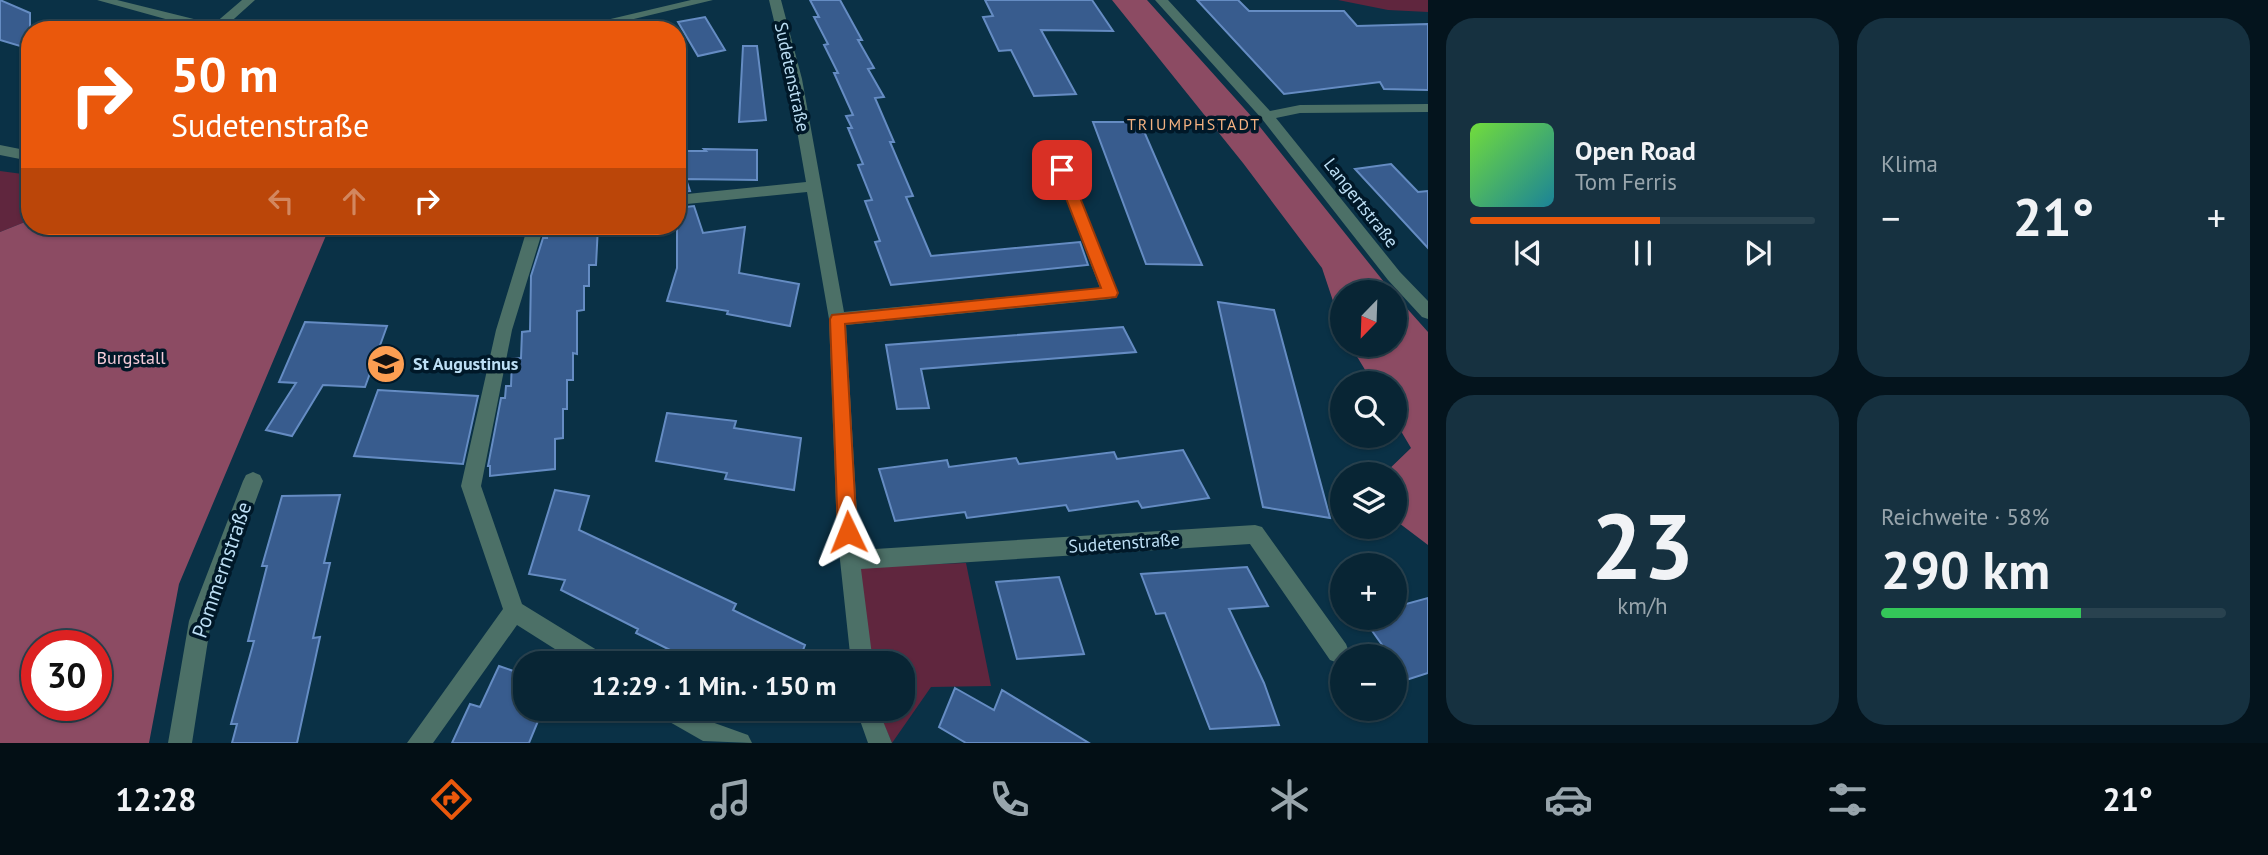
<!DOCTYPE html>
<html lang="de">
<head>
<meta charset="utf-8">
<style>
  :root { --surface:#082534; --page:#163140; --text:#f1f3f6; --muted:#98a5ac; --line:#29424f; --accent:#ea580c }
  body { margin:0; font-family:"PT Sans",sans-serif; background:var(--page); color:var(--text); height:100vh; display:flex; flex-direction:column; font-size:26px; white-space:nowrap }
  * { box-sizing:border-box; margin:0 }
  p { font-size:23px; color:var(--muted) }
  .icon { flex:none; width:38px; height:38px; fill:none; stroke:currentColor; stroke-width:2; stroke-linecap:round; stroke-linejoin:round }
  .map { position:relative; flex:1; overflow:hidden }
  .panel { display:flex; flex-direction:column; gap:18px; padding:18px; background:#04141d; width:840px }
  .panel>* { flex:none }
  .guide { position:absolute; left:21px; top:21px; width:665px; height:214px; border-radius:28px; box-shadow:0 2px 5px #0004,0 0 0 2px var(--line); background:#ea580c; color:#fff; overflow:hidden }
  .needle { width:46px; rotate:203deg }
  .controls { position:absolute; left:1330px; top:280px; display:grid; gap:14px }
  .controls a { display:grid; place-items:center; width:77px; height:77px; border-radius:50%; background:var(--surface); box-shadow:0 2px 5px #0004,0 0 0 2px var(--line); font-size:35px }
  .speed { position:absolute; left:21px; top:630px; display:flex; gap:14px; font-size:35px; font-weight:700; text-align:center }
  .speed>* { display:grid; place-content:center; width:91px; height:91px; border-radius:50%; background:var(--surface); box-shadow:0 2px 5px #0004,0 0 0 2px var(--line); line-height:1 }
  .speed .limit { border:10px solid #d22; background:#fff; color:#111 }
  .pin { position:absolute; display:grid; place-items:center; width:60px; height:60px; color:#fff; margin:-30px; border-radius:14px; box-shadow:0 4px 10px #0006 }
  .me { position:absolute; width:77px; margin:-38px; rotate:358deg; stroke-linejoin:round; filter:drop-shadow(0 0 5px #0008) }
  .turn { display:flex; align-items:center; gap:24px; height:147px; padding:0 35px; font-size:32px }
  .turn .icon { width:91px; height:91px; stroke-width:2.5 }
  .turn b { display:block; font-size:49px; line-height:60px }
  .lanes { display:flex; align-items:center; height:66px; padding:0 35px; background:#0003; justify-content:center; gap:35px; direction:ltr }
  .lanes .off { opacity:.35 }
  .big { font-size:52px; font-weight:700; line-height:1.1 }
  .panel .card { flex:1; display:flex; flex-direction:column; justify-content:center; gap:10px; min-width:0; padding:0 24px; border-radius:28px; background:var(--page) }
  .panel .dial { align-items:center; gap:0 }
  .dial b { font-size:91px; line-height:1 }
  .song { display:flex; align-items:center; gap:21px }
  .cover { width:84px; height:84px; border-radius:10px; background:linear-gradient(135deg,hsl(100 70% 55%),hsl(190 70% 35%)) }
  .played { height:7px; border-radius:4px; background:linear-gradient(90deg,var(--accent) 55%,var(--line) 55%) }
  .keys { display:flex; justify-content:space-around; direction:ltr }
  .heat { display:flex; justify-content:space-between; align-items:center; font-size:38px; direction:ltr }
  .charge { height:10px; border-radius:5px; background:linear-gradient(90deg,#34c759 58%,var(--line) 0) }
  .panel .tiles { flex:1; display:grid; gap:18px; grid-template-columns:repeat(2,1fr) }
  .trip { position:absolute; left:513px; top:651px; width:402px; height:70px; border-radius:28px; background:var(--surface); box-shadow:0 2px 5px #0004,0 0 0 2px var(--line); font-weight:700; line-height:70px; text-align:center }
  .menu { display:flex; height:112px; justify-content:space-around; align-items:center; background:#030f15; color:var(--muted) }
  .menu .icon { width:49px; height:49px }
  .menu .selected { color:var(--accent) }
  .menu b { font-size:32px; color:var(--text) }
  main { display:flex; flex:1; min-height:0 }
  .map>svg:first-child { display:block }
  .green { fill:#60263e }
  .forest { fill:#8c4b63; fill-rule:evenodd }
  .building { fill:#385c8e; stroke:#658cc3; stroke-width:2 }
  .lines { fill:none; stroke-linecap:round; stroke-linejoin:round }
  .minor { fill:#4c7067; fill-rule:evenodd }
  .route { fill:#ea580c; stroke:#983908; stroke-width:2 }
  .labels { text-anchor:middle; stroke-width:7; stroke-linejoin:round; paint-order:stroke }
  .far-neighbourhood-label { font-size:16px; letter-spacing:2px; fill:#f3b181; stroke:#001828 }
  .street-label { font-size:18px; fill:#bddff5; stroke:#001828 }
  .park-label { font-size:18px; fill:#f4cbd8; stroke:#001828 }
  .poi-label { font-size:18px; font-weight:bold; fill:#bddff5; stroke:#001828; text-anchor:start }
  .near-street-label { font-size:21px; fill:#bddff5; stroke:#001828 }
</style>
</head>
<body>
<main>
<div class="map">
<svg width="1428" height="743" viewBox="0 0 1428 743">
  <rect width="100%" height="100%" fill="#0a3146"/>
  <path class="green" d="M1338 0H1428V12L1388 10Z
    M0 171 30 175V220L0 232Z
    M966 563 991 686 931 687 892 743 877 709H903V663H871L860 567Z"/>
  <path class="forest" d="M1112 0H1147L1252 117 1392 292H1342V328L1322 268 1243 163Z
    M30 220V226H330L179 584 149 743H0V232ZM37 646H96V705H37Z
    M1395 295 1428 332V545L1395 520V474H1384L1411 448 1395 421V383H1373L1350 345H1395Z"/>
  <path class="building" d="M0 0 30 13V49L0 40Z
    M810 0H840L862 40H858L874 68 868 69 884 97 875 98 894 142H890L913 196 906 197 931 256 1080 242 1088 265 891 285 875 242 880 241 865 201 872 200 858 165 863 164 848 128H852L846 116 853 115 834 73H838L824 45 828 44 814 17H819Z
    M985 0H1092L1113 31 1041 30 1076 94 1034 96 1011 50 999 51 983 17 993 16Z
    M1197 0H1238L1249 11H1344L1357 26 1428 24V90L1384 89 1380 82 1284 94Z
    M705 17 725 50 698 56 678 22Z
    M743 46H757L766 120 739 122Z
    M1093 122H1140L1202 265 1146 264Z
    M704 149 757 150V180L686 179 690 191 677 192V151H706Z
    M1391 164 1418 192 1428 191V248L1355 169Z
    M694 206 703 233 745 227 739 273 799 284 790 326 727 314 728 311 667 301 677 268V208Z
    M547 226H598L596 265H589V286H584V310L577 311V354L573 353V380H567V409H563V438L555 439V469L490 476V466H488L501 398H505L506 386H511L512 359 521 358 522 332 530 331 531 276 543 238H547Z
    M1218 302 1274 310 1330 518 1263 507Z
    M305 322 387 326 365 387 323 385 292 436 266 430 296 383 279 382Z
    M1123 327 1136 352 921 369 929 408 897 409 886 345Z
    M378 390 478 396 463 464 354 456Z
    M667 413 736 421 734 428 801 438 794 490 725 479 727 473 656 461Z
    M1183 450 1209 498 1142 508 1138 501 1069 511 1066 505 967 518 965 512 895 521 879 469 947 460 949 467 1016 458 1019 464 1114 452 1117 459Z
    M555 490 589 496 579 530 736 604 733 610 805 645 798 663H696L636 633 638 629 561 590 565 580 529 574Z
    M340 495 324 563H330L313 638 320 637 297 743H232L237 724H231L254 641H248L267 566H262L282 496Z
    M1247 567 1268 606 1229 609 1264 683 1279 725 1210 729 1165 613 1156 614 1141 574Z
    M1059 577 1084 654 1017 659 996 582Z
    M1428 598V673L1406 680 1395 663V656H1390L1363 618H1395V607Z
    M499 666 525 675V709H543L529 743H452L470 704 480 707Z
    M955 688 994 710 1002 690 1089 743H966L939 727Z"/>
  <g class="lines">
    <path class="minor" d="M97 0H117L214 24 242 0H255L225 27 227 30H205Z
      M691 0H713L588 30H564Z
      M769 0H781L802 79 844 312 1100 288 1055 170 1062 165 1069 170 1118 293 1110 299 846 325 859 550 1255 525 1262 527 1346 644 1349 652 1347 656H1342V661L1338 663 1330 660 1250 544 861 569 873 663H851L837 532 829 319 807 192 677 205V195L806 182 788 79Z
      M1155 0H1168L1270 111 1300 105 1428 104V112L1300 113 1276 118 1400 272 1428 301V319L1422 317 1388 280 1262 119Z
      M0 145 30 151V161L0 155Z
      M528 226H544L512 330 481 486 522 604 605 655 608 663H577L517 625 433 743H407L503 609 461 486 496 330Z
      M253 472 260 475 263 481 211 621 192 743H168L189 621 243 481 246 475Z
      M658 709H690L709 721 748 735 752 743 703 741 661 717Z
      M856 709H878L892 743H868Z"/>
  </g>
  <path class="route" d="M1062 166 1069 170 1118 293 1116 297 845 324 857 532 854 538 848 541 841 538 838 532 830 319 832 315 1101 288 1055 170Z"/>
  <defs>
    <symbol id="school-disc" viewBox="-11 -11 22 22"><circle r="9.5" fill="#fc9e52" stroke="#001828"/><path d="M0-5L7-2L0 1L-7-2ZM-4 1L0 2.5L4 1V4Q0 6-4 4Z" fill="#111"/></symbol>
  </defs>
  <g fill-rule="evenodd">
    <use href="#school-disc" x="364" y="342" width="44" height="44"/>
  </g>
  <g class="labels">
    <g class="far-neighbourhood-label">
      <text x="1194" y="130">TRIUMPHSTADT</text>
    </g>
    <g class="street-label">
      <text transform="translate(792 77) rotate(78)" y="6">Sudetenstraße</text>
      <text transform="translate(1361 203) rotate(52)" y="6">Langertstraße</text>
      <text transform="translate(1124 543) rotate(-4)" y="6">Sudetenstraße</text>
    </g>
    <g class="park-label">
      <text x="131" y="364">Burgstall</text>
    </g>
    <g class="poi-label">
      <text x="413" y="370">St Augustinus</text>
    </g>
    <g class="near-street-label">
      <text transform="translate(222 570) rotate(-71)" y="7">Pommernstraße</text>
    </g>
  </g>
</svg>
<div class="controls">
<a><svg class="needle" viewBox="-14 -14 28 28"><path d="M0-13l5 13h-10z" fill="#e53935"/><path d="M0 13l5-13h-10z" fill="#98a5ac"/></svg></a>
<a><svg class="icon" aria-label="search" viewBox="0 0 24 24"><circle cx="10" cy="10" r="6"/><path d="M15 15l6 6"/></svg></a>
<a><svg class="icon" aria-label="layers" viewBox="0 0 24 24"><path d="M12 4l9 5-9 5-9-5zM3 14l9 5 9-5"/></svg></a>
<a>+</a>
<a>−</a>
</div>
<div class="speed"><div class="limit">30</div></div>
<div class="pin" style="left:1062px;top:170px;background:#d93025"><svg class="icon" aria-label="arrive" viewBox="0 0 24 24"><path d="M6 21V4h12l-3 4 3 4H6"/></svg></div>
<svg class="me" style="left:848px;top:532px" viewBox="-20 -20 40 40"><path d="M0-17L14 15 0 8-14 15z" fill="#ea580c" stroke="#fff" stroke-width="4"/></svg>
<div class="trip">12:29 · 1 Min. · 150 m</div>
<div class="guide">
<div class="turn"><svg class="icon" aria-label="right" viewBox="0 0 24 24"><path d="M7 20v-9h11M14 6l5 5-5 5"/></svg><div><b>50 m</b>Sudetenstraße</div></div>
<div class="lanes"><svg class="icon off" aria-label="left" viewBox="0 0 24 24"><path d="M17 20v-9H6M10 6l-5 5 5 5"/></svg><svg class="icon off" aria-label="ahead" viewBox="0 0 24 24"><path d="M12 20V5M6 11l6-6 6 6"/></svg><svg class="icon" aria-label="right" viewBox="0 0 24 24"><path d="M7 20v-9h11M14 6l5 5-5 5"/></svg></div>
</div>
</div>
<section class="panel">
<div class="tiles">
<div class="card">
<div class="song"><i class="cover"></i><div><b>Open Road</b><p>Tom Ferris</p></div></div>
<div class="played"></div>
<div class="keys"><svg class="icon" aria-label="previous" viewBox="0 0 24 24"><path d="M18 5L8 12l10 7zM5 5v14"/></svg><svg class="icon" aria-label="pause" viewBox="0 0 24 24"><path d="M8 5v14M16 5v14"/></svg><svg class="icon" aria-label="next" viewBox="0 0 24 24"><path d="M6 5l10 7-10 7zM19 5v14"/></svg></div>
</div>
<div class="card"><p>Klima</p>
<div class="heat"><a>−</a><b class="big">21°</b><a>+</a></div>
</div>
<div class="card dial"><b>23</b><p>km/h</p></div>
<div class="card"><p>Reichweite · 58%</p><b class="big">290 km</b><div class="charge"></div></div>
</div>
</section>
</main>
<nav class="menu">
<b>12:28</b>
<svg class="icon selected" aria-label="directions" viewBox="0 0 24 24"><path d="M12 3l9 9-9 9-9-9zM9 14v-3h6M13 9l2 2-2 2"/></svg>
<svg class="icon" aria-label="music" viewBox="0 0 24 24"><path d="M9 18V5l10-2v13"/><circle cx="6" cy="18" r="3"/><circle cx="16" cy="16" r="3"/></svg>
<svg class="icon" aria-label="phone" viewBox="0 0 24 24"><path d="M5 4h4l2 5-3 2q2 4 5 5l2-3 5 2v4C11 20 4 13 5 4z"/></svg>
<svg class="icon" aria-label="climate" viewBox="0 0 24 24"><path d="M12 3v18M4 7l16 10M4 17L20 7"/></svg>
<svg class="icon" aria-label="car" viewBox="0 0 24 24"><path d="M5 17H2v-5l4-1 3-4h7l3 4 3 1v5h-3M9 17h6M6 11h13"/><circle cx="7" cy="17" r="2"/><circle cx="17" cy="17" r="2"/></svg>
<svg class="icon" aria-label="filters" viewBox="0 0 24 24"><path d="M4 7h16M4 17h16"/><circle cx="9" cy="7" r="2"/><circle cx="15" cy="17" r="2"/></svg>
<b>21°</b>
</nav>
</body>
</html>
